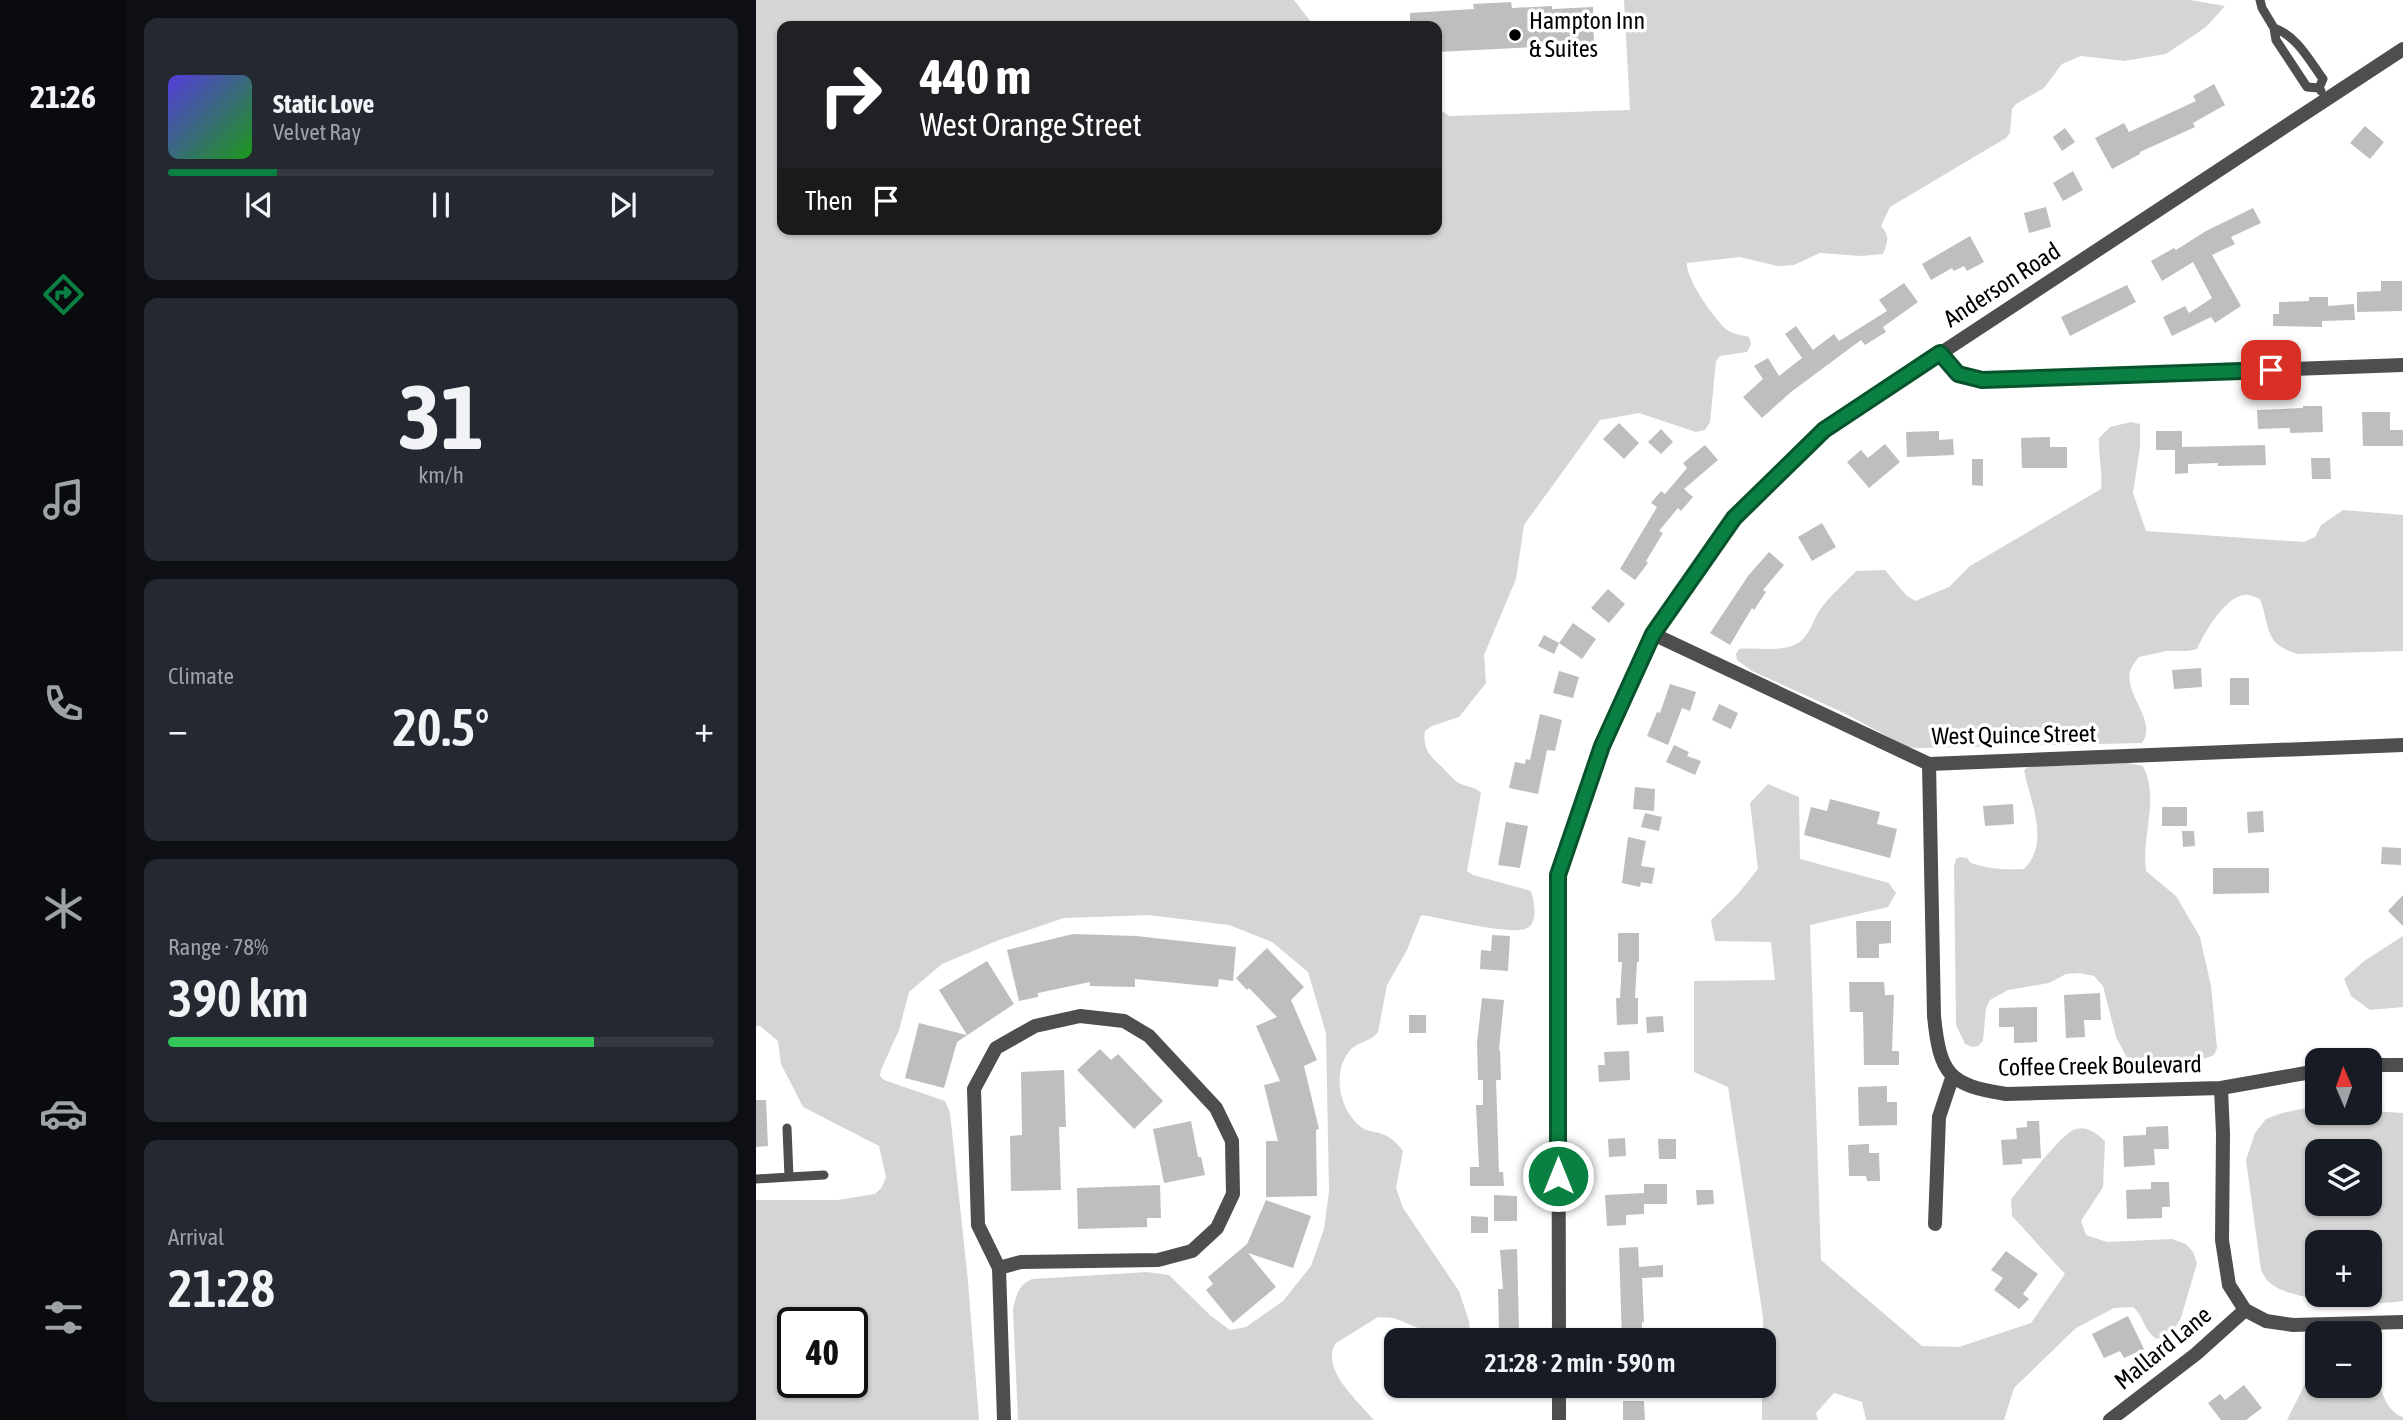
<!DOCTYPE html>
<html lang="en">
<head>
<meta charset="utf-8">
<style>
  :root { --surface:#171b24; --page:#242831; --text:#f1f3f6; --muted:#9ea1a6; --line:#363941; --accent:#0b8043 }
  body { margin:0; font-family:"Asap Condensed",sans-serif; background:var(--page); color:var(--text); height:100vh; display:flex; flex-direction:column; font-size:26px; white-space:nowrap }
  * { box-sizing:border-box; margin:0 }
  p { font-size:23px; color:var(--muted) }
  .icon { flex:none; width:38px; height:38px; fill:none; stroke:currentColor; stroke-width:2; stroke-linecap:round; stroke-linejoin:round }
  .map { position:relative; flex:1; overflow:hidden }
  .panel { display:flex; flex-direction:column; gap:18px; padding:18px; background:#0d0f14; width:630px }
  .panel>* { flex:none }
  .top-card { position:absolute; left:21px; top:21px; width:665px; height:214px; border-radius:14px; box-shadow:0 2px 5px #0004; background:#202124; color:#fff; overflow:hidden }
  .needle { width:46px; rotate:358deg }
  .controls { position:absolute; left:1549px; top:1048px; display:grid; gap:14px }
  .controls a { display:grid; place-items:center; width:77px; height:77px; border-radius:14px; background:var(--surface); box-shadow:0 2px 5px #0004; font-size:35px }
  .speed { position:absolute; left:21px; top:1307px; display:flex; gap:14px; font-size:35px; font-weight:700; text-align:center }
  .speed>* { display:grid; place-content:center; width:91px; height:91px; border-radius:50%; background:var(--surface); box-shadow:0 2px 5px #0004; line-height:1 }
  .speed .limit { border:4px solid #111; border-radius:10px; background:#fff; color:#111 }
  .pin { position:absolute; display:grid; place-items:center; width:60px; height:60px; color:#fff; margin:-30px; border-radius:14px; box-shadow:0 4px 10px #0006 }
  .me { position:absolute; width:77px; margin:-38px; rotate:0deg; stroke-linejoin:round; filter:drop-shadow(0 0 5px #0008) }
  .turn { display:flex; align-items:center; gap:24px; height:147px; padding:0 28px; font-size:32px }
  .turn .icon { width:91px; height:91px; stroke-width:2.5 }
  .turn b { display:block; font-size:49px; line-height:60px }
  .then { display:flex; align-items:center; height:66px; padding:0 28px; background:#0003; gap:14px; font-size:26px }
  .big { font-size:52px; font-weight:600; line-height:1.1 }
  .panel .widget { flex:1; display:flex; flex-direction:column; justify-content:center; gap:10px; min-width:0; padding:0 24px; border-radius:14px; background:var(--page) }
  .panel .dial { align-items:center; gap:0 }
  .dial b { font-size:91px; line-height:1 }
  .song { display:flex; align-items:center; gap:21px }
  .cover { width:84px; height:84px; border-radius:10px; background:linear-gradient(135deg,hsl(250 70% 55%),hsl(120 70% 35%)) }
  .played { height:7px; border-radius:4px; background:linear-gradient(90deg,var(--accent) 20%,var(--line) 20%) }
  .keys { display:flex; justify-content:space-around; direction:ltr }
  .heat { display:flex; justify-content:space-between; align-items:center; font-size:38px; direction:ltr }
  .charge { height:10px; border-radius:5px; background:linear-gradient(90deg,#34c759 78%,var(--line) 0) }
  .trip { position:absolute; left:628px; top:1328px; width:392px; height:70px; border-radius:14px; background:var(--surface); box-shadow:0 2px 5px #0004; font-weight:600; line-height:70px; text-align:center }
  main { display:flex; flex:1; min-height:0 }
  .tabs { display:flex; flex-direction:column; width:126px; justify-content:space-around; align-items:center; background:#090b0e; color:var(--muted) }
  .tabs .icon { width:49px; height:49px }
  .tabs .selected { color:var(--accent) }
  .tabs b { font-size:32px; color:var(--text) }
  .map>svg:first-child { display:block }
  .green { fill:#d5d5d5; fill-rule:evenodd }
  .building { fill:#bebebe }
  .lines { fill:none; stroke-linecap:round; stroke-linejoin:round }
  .service { stroke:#4e4e4e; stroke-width:9 }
  .minor { stroke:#4e4e4e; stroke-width:14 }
  .tertiary { stroke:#4e4e4e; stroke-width:14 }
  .route-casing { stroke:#07532c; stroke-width:18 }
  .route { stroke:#0b8043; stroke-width:12 }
  .poi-dot { fill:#000; stroke:#fff; stroke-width:2.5 }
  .labels { text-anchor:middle; stroke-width:7; stroke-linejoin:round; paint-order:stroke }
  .poi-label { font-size:24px; fill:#000; stroke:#fff; text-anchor:start }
  .street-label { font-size:24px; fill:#000; stroke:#fff }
</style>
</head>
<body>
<main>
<nav class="tabs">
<b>21:26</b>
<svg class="icon selected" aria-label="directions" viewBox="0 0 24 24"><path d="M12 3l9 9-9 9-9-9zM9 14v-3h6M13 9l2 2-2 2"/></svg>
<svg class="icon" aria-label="music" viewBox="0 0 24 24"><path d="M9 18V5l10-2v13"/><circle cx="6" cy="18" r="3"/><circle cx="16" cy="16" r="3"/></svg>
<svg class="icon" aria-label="phone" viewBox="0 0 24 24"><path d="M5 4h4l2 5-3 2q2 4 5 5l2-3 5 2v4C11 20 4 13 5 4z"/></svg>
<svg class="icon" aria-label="climate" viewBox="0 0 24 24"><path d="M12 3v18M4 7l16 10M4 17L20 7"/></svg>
<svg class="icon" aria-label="car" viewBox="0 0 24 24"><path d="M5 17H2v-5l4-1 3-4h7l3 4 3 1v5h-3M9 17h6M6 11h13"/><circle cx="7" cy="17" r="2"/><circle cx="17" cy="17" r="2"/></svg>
<svg class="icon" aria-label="filters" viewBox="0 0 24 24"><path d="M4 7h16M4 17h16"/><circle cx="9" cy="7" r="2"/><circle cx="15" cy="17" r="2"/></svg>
</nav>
<section class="panel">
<div class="widget">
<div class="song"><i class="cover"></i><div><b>Static Love</b><p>Velvet Ray</p></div></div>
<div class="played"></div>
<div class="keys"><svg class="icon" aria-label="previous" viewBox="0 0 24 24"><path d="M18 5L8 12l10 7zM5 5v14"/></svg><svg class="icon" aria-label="pause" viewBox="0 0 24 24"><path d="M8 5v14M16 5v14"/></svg><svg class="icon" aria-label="next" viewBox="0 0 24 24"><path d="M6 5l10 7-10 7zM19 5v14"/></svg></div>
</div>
<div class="widget dial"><b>31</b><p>km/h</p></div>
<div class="widget"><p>Climate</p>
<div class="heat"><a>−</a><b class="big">20.5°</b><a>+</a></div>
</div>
<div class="widget"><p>Range · 78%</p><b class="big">390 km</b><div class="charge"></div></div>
<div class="widget"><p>Arrival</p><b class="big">21:28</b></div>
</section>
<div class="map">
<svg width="1647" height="1420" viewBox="0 0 1647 1420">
  <rect width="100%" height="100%" fill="#fff"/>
  <path class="green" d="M0 0H538L558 26H26V229H681V107L693 116 874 110 868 0H1434L1469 6 1450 27 1410 54 1368 61 1325 56 1306 64 1288 88 1260 104 1256 109 1254 133 1250 138 1134 207 1125 226C1134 236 1132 241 1127 254L1105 256 1064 253 1038 265 1021 266 984 257 931 263C929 278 959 320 971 330 976 334 986 335 993 337L995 344 991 352 964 356 960 361 954 422 949 430 940 432 883 413 844 420 768 525 760 579 728 655 730 683 703 717 676 726 669 731C666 751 676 757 688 769 694 775 698 781 705 784 713 788 719 786 725 793L711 871 717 875 775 891C778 901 782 919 773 927 761 938 683 917 665 915L651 950 631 985 622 1032C614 1043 600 1041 592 1053 576 1075 584 1110 605 1127 611 1132 618 1131 626 1134 635 1137 641 1143 647 1151L640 1188 647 1208 703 1291 713 1321 714 1333 704 1340H691L638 1318 622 1317 580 1343C563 1368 603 1402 618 1420H262L257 1309C260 1296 262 1285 276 1279L391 1272 413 1275 455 1316 474 1330 490 1327 527 1301 555 1266 568 1229 573 1191 570 1033 552 972 516 942 473 925 393 915 308 918 243 940 186 964 153 992 143 1030 125 1070 124 1076 128 1080 189 1101 194 1113 212 1281 223 1420H0V1200H82L119 1194 126 1187 130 1177 123 1146 47 1107 25 1064 22 1041 4 1026H0ZM96 1323V1382H37V1323Z
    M1375 422 1384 424V447L1377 493 1390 531 1548 542 1559 537 1565 525 1587 510 1647 515V651L1542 654C1508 644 1515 630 1504 599 1498 597 1494 594 1488 595 1469 597 1448 633 1441 649L1432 651H1410L1383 657C1380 661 1375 667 1374 672 1369 697 1402 721 1386 743L1163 748 1151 747 1088 713 996 671 981 660 980 654 983 649C1000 647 1027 653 1042 643 1055 635 1057 618 1066 607 1076 594 1089 583 1100 571L1129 570 1150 595 1159 601 1193 587 1214 566 1345 489C1347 472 1342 456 1343 438L1354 427Z
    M1372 763 1387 766C1404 799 1385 836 1390 871L1420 896 1444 937 1455 986 1461 1048 1458 1055C1439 1064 1392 1067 1372 1060L1360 1037 1347 986 1338 976 1323 973 1310 974 1293 983 1252 990 1234 1000 1230 1008 1227 1041 1222 1046 1216 1047 1209 1044 1200 1025 1198 867 1200 859 1204 857 1211 858 1215 863C1232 869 1250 870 1268 869 1295 842 1274 802 1268 770L1272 767Z
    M1012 784 1043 797 1044 859 1133 883 1140 893 1132 907 1054 925 1065 1260 1166 1346 1203 1347 1275 1323 1309 1274 1256 1216 1255 1199C1267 1185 1306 1132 1320 1129 1332 1126 1341 1134 1349 1141L1347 1187 1325 1221 1330 1235 1351 1242 1416 1239 1430 1244 1437 1252 1441 1263 1425 1318 1415 1334 1401 1339C1388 1332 1388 1316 1377 1307L1358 1308 1320 1328 1258 1388 1248 1420H1110L1106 1402 1078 1393 1060 1413 1062 1420H1006V1386H1008L1007 1317 972 1087 938 1072V981L1019 980 1015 942 959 941 955 920 981 895 1002 869 994 803Z
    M1647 936V1007L1614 1010 1595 996 1588 979 1608 961Z
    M1550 1108 1561 1109V1113H1614V1111L1647 1113V1301C1619 1306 1530 1303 1511 1280 1508 1277 1507 1273 1505 1270L1490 1160 1499 1133 1510 1119 1526 1113ZM1561 1152H1614V1204H1561ZM1614 1242V1295H1561V1242Z
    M1561 1368V1386H1614V1372L1622 1376C1625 1392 1631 1412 1647 1417V1420H1531L1555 1372Z"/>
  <path class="building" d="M755 2 756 8 796 6V9L837 7 838 44 681 52V26H654V13L718 9 717 4Z
    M1458 84 1469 105 1437 123 1439 127 1384 152V154L1356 169 1339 138 1368 123 1373 132 1440 101 1437 96Z
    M1609 126 1628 142 1614 159 1594 143Z
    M1309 128 1319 142 1306 151 1297 137Z
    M1317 171 1327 190 1307 201 1297 183Z
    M1290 207 1295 227 1273 233 1268 213Z
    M1497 208 1505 223 1475 237 1479 244 1456 255 1485 306 1459 323 1455 317 1416 336 1407 317 1429 306 1433 313 1456 298 1437 262 1406 281 1395 261 1418 248 1420 250 1450 231Z
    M1214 236 1228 262 1211 271 1208 266 1198 271 1196 268 1175 280 1166 264Z
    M1625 281H1646V311L1601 312V292L1625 291Z
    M1148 283 1162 302 1127 327 1130 332 1109 345 1105 340 1035 392 1006 418 987 397 1007 379 998 366 1012 358 1023 376 1046 358 1029 334 1040 326 1057 350 1078 334 1083 341 1131 311 1123 300Z
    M1371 285 1380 302 1314 336 1305 317Z
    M1553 297H1572V306L1598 304 1599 320 1566 321V327L1517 326V314H1523V302L1553 301Z
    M1547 406H1566L1567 432 1534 433V428L1502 429 1501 410 1547 408Z
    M1606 412H1634V430H1647V446H1607Z
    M863 423 883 443 868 459 847 439Z
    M905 429 917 442 905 454 892 442Z
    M1183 431V440L1197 439 1198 455 1151 457 1150 432Z
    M1400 431H1426V447L1509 445 1510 465 1462 466V463L1432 464V473L1419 474V450H1400Z
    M1294 437V447H1311V468H1266L1265 438Z
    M1129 444 1144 462 1113 488 1091 462 1105 450 1112 458Z
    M949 445 962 460 928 489 937 497 925 511 922 508 903 531 907 533 890 561 892 563 879 580 864 569 901 507 895 503 905 491 909 494 931 468 927 463Z
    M1555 458H1574L1575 479H1556Z
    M1216 459H1227V486L1216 485Z
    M1066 523 1080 547 1056 561 1042 537Z
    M1013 552 1028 565 1007 590 1010 592 998 610 996 608 974 645 954 633 992 576Z
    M852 589 869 604 853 623 835 608Z
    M817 623 840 639 826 659 803 643Z
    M788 635 803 643 798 654 782 646Z
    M1445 668 1446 687 1418 689 1416 670Z
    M803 671 823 677 817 698 797 693Z
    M1474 678H1493V705H1474Z
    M914 684 940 692 934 711 926 708 912 745 891 736 901 712 904 713Z
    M963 704 982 713 975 729 956 720Z
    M784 714 806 720 799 751 791 750 782 794 753 788 759 762 769 764 770 759 774 760Z
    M918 745 933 752 931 756 945 761 939 775 910 762Z
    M879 787 899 789 898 811 877 809Z
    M1074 799 1124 812 1121 824 1141 829 1134 858 1048 835 1055 807 1071 811Z
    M1257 804 1258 824 1229 826 1227 806Z
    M1406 807H1431V826H1406Z
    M1507 811 1508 832 1492 833 1491 812Z
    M889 813 906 817 903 831 885 827Z
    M750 822 772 826 764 868 742 865Z
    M1426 831H1438L1439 846 1427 847Z
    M872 837 890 841 885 866 899 868 896 884 885 882 884 887 866 883Z
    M1626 847 1645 848V865L1625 864Z
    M1457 868H1513V893L1457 894Z
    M1647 895V926L1632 911Z
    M1100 921H1135V943L1123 944V958H1101Z
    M862 933H883V962H881L879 998H882V1024L861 1025 860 998H864L866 962H862Z
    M317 934 380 936 480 947 477 981 463 979 462 987 379 979V987L334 986V982L282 993V997L263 1001 251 950Z
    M736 935 754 936 752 971 724 969 725 950 735 951Z
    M511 948 548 987 535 1000 561 1060 548 1066 563 1129 560 1130 561 1196 510 1197V1141H522L508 1085 524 1081 500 1026 521 1017 493 988 491 990 480 978Z
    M231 961 258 1004 201 1042 188 1088 149 1078 163 1023 211 1035 183 990Z
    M1093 982H1128L1129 995H1138L1136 1051H1143V1065H1108L1107 1012H1094Z
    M1344 993 1345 1020H1328L1329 1037 1310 1038 1308 995Z
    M726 998 748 1000 743 1050H744L745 1080H740L743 1172H747L748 1186H714V1167H723L720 1105H727V1080H722L721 1043Z
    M1281 1007V1042L1258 1043V1027H1243V1008Z
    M653 1015H670V1033H653Z
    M907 1016 908 1032 891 1033 890 1017Z
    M344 1049 355 1060 362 1054 407 1101 378 1129 321 1070Z
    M873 1051 874 1080 843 1082 842 1065H849L848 1052Z
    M308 1070 310 1127H303L305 1190 255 1191 254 1136 266 1135 265 1072Z
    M1131 1086V1102H1141V1125L1103 1126 1102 1087Z
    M0 1100H10L12 1146 0 1147Z
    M435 1121 442 1157H445L449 1175 408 1183 397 1129Z
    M1271 1121H1283L1285 1158 1266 1159V1164L1247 1165 1245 1140 1261 1139 1260 1128 1271 1127Z
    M1412 1126 1413 1149H1398L1399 1165 1368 1167 1367 1136 1390 1135V1127Z
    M869 1138 870 1156 853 1157 852 1139Z
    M902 1139H920V1159H903Z
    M1113 1144V1153H1123L1124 1181H1111L1110 1176H1093L1092 1145Z
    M1395 1182H1413L1414 1207H1406V1218L1371 1219 1370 1190 1395 1189Z
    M888 1184H911V1204H888V1214L870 1215V1225L851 1226 849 1195 888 1193Z
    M404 1185 405 1218H391V1227L322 1229 321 1188Z
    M940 1190H957L958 1204 941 1205Z
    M738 1195 761 1196V1221H738Z
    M510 1200 555 1216 537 1268 492 1253 520 1287 477 1323 450 1290 457 1284 452 1277 491 1244Z
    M715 1216 732 1217V1233H715Z
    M882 1247 883 1267 907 1265V1277L886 1278 888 1322H886V1340H866L863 1248Z
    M761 1249 763 1330H743L742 1289H747L744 1250Z
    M1250 1251 1282 1274 1267 1294 1273 1299 1263 1309 1238 1290 1247 1278 1235 1270Z
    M1372 1316 1388 1349 1368 1358 1364 1351 1348 1358 1336 1334Z
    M1488 1385 1506 1408 1490 1420H1465L1452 1403 1464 1394 1469 1400Z
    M867 1401H888L889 1420H867Z"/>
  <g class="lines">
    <path class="service" d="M1504 0 1506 8 1518 28 1520 40 1551 87 1563 88
      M1518 28C1541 36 1553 60 1567 79L1563 88 1565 91
      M33 1177 68 1175
      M0 1179 33 1177 31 1128"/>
    <path class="minor" d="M1184 353 1202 374 1226 380 1647 365
      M897 634 1173 764 1647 745
      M1173 764 1178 1016C1184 1075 1193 1085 1250 1094L1465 1088 1467 1134 1466 1240 1473 1285 1489 1310 1510 1321 1537 1325 1647 1322
      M1614 1065H1647
      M1465 1088 1561 1071
      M1179 1224 1183 1117 1196 1078
      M243 1268 265 1262 402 1260 436 1251 461 1228 477 1194 476 1141 460 1108 393 1036 368 1021 324 1016 279 1026 240 1048 218 1089 222 1225 243 1268 248 1420
      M1354 1420 1440 1354 1489 1310"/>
    <path class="tertiary" d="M803 1340 802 875 846 746 897 634 978 518 1068 430 1647 49
      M803 1386V1420"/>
  </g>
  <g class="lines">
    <defs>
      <path id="route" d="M802 1176V875L846 746 897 634 978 518 1068 430 1184 353 1202 374 1226 380 1515 370"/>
    </defs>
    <use href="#route" class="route-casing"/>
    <use href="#route" class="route"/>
  </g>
  <circle class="poi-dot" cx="759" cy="35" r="7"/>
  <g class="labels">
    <g class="poi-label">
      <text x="773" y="29">Hampton Inn<tspan x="773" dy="28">&amp; Suites</tspan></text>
    </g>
    <g class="street-label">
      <text transform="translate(1246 285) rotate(-33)" y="8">Anderson Road</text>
      <text transform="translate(1258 735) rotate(-1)" y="8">West Quince Street</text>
      <text transform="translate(1344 1066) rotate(-1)" y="8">Coffee Creek Boulevard</text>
      <text transform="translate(1407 1348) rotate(-39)" y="8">Mallard Lane</text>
    </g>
  </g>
</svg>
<div class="controls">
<a><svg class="needle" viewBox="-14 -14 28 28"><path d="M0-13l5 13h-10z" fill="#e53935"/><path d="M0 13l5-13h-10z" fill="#9ea1a6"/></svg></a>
<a><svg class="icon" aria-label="layers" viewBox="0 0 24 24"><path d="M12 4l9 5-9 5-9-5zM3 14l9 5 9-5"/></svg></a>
<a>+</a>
<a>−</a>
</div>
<div class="speed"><div class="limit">40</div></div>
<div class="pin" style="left:1515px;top:370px;background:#d93025"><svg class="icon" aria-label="arrive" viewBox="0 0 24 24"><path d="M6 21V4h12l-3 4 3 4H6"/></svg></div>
<svg class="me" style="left:802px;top:1176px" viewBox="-20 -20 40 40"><circle r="17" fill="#0b8043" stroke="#fff" stroke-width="3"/><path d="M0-11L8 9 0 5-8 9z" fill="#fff"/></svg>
<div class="trip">21:28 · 2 min · 590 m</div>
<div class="top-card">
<div class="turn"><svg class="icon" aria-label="right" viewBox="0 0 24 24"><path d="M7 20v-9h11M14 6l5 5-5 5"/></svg><div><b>440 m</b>West Orange Street</div></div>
<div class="then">Then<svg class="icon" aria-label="arrive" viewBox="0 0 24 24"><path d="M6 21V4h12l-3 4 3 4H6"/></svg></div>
</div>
</div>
</main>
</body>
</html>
